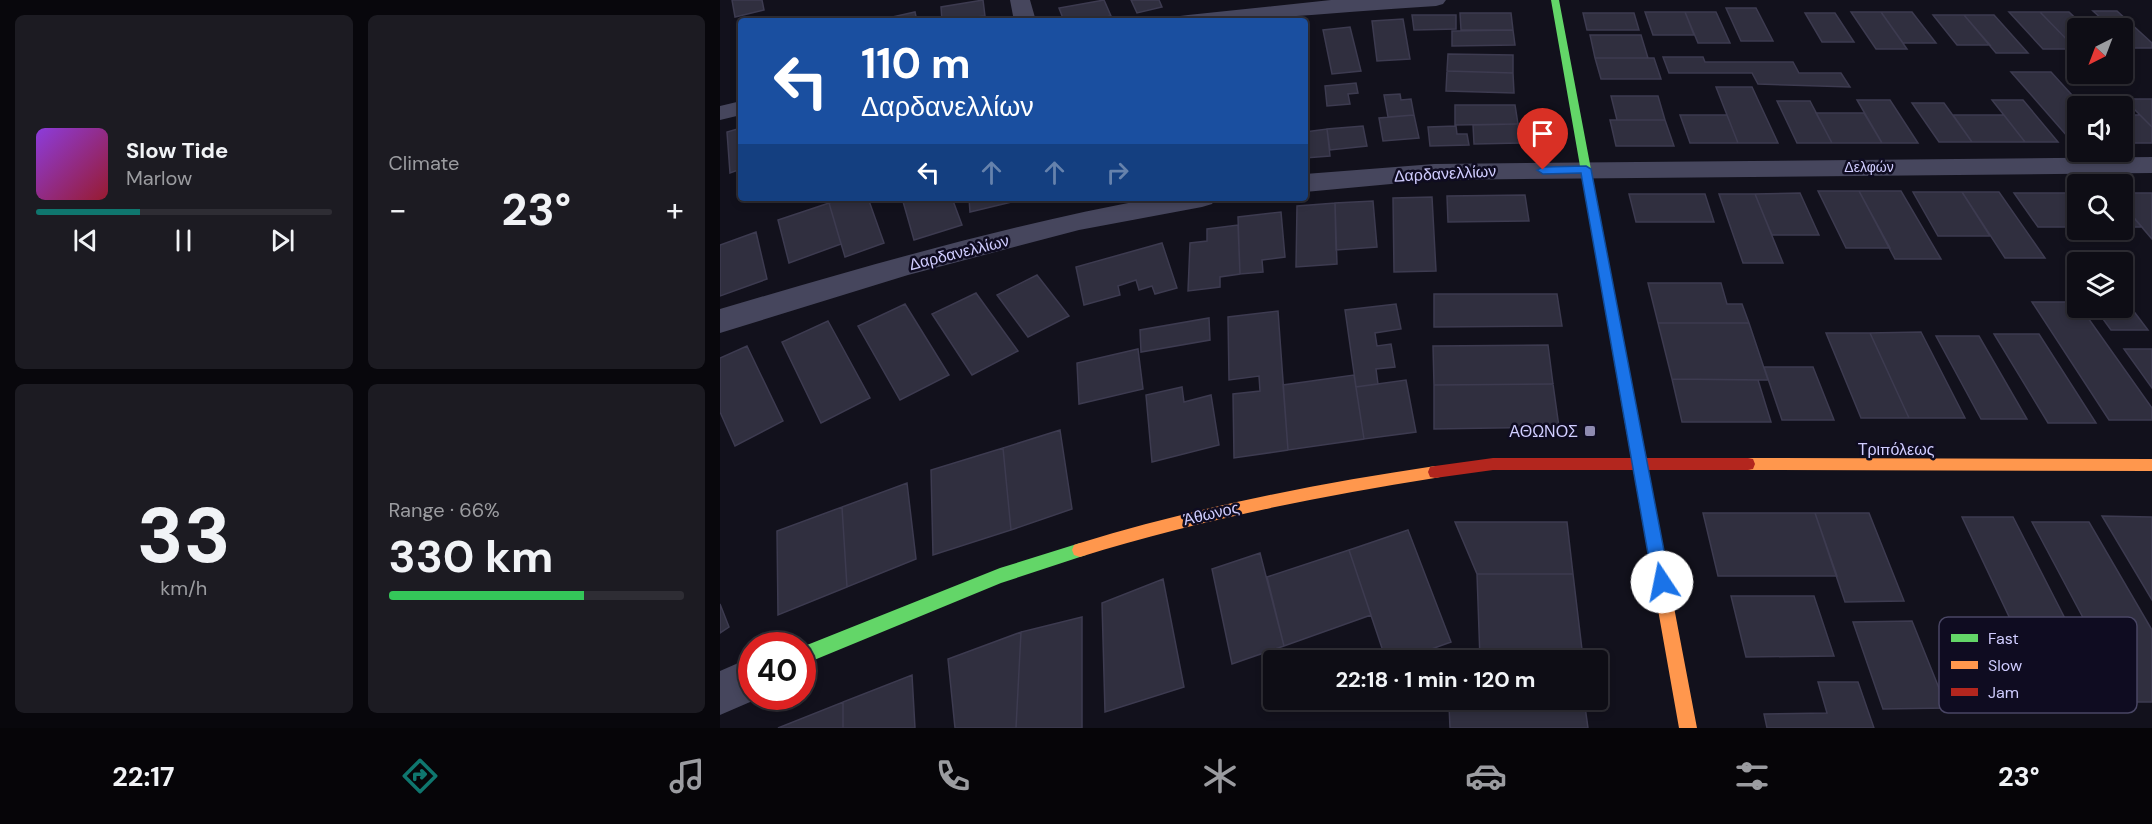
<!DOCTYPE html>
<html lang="en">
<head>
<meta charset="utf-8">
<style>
  :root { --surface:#0e0d15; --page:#1c1b22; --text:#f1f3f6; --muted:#9b9ca0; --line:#2e2d34; --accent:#0f766e }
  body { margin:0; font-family:"DM Sans",sans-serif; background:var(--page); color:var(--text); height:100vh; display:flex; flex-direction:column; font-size:22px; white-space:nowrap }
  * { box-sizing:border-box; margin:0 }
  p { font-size:20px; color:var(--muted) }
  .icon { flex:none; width:33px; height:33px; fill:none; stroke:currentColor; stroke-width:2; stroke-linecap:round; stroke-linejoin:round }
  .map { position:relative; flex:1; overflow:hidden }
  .drawer { display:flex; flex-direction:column; gap:15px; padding:15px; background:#08070c; width:720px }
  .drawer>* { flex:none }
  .top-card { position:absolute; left:18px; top:18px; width:570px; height:183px; border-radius:6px; box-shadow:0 3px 9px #0003,0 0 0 2px var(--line); background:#1a4fa0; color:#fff; overflow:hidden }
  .needle { width:39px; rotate:222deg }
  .tools { position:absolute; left:1347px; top:18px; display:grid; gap:12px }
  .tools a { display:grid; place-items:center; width:66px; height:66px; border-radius:6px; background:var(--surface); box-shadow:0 3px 9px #0003,0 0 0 2px var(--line); font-size:30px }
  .speed { position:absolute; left:18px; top:632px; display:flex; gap:12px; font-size:30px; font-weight:700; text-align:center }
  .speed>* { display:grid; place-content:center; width:78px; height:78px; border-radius:50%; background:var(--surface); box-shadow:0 3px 9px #0003,0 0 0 2px var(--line); line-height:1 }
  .speed .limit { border:9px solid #d22; background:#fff; color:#111 }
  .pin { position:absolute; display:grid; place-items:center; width:51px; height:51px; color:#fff; margin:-62px -26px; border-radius:50% 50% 50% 0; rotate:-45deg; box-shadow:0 0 6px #0007 }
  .pin .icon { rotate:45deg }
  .me { position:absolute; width:66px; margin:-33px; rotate:349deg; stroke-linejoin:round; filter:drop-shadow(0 0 4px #0008) }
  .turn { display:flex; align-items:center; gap:21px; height:126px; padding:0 24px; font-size:27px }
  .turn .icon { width:78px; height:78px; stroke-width:2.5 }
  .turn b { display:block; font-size:42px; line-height:51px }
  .lanes { display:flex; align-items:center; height:57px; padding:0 24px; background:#0003; justify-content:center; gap:30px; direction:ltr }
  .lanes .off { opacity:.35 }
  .big { font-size:45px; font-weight:700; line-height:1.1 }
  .drawer .card { flex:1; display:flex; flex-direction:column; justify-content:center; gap:9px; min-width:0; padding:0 21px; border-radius:9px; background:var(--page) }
  .drawer .dial { align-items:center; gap:0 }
  .dial b { font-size:78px; line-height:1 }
  .song { display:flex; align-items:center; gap:18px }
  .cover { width:72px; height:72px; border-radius:9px; background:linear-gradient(135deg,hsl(270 70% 55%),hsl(350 70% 35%)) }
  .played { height:6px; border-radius:3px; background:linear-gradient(90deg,var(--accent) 35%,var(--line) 35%) }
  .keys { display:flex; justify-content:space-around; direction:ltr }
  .heat { display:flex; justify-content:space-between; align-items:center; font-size:33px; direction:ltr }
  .charge { height:9px; border-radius:4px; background:linear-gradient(90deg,#34c759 66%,var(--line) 0) }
  .drawer .tiles { flex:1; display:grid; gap:15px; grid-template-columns:repeat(2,1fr) }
  .trip { position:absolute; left:543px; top:650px; width:345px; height:60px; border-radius:6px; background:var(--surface); box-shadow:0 3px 9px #0003,0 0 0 2px var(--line); font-weight:700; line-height:60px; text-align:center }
  .menu { display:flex; height:96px; justify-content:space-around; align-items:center; background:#060508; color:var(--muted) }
  .menu .icon { width:42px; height:42px }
  .menu .on { color:var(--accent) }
  .menu b { font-size:27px; color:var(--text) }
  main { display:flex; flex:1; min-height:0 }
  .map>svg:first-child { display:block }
  .building { fill:#302f3f; stroke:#3d3b50; stroke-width:1.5 }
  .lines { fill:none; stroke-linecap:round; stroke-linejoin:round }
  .street { fill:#46465d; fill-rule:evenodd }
  .fast { fill:#63d668; fill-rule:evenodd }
  .slow { fill:#ff974d; fill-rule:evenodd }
  .jam { fill:#b3261e; fill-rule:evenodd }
  .route { fill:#1a73e8; stroke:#114b97; stroke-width:1.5 }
  .poi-dot { fill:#8e8bb0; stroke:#0f0c21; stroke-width:2 }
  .labels { text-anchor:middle; stroke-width:5; stroke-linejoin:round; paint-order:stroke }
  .far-street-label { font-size:14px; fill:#d0cdff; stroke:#0f0c21 }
  .street-label { font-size:16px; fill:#d0cdff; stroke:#0f0c21 }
  .poi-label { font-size:16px; fill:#d0cdff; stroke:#0f0c21; text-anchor:end }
  .key { fill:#0f0c21; stroke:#494664; stroke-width:1.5 }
  .key-label { font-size:16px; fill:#d0cdff }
</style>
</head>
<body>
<main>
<section class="drawer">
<div class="tiles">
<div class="card">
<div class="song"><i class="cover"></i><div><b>Slow Tide</b><p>Marlow</p></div></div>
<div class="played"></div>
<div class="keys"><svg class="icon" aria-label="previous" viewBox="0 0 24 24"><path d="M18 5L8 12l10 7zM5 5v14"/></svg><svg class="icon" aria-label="pause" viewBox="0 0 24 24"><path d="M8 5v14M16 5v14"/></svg><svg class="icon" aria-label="next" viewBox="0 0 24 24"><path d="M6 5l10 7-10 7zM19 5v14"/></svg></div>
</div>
<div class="card"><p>Climate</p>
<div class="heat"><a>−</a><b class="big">23°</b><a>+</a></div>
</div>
<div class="card dial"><b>33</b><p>km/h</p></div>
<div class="card"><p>Range · 66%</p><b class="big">330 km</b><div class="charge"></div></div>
</div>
</section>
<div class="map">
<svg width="1432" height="728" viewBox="0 0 1432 728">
  <rect width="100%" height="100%" fill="#12111c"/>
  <path class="building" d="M12 0H42L44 10 15 17Z
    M263 0 265 16 222 21 221 7Z
    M384 0 391 16 366 21H344L339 8Z
    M411 0H439L442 7 417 13Z
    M1006 8H1036L1053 41H1021Z
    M1373 11H1397L1432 43V48H1413L1402 39V28H1392Z
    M195 12 197 21H163V19Z
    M925 12H965L974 35H933Z
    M965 12H996L1010 43H978Z
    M1131 12H1161L1187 49H1156Z
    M1161 12H1192L1216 43H1183Z
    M1289 12H1320L1356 49H1323Z
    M1320 12H1349L1366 28H1358V51Z
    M740 13H791L793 30H741Z
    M863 13H914L919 30H867Z
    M1085 13H1115L1134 42H1102Z
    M692 15H736V29L694 30Z
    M1213 15H1244L1270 45H1237Z
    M1244 15H1274L1308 53H1276Z
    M683 19 690 59 657 61 652 21Z
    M630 27 641 71 612 74 603 30Z
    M793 30 795 45 732 46V31Z
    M870 35H921L928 58H875Z
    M728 54 793 55V73L727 71Z
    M943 57H983L985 62H1073L1079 73H1121L1130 87 1038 84 1032 73H949Z
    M875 58H934L941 79H881Z
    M727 71 793 73 794 93 726 91Z
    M1291 72H1331L1362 106H1358V137H1348Z
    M636 83 638 93 628 94 630 104 607 106 605 86Z
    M996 87H1032L1058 143H1018Z
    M680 94 681 100 691 99 694 115 668 117 664 95Z
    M891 96H938L945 120H897Z
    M1404 99H1432V127Z
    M1137 100H1170L1198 143H1162Z
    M1272 100H1303L1338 142H1305Z
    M1057 101H1090L1112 143H1077Z
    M1192 103H1224L1252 142H1219Z
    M735 105H795L798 124 735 125Z
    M1096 113H1144L1162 143H1112Z
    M694 115 699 138 663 141 659 118Z
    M960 115H1007L1018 143H970Z
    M1233 115H1284L1305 142H1252Z
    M1402 115H1420L1432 127V143H1402Z
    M890 120H945L954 146H896Z
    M798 124 800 143 754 144 753 125Z
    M643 126 647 146 610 150 607 129Z
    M736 126 737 134H747L749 145 710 146 708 127Z
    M21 128V169L10 173 7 132Z
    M607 129 610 156 585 158V132Z
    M1098 191H1139L1170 248H1126Z
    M1139 191H1181L1221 259H1175Z
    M1193 192H1242L1270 236H1218Z
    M1242 192H1279L1325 258H1285Z
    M1080 193 1099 235H1052L1035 194Z
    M1294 193H1358V227H1318Z
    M1402 193H1432V239L1402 204Z
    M909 194H985L994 222H916Z
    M999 194H1035L1063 263H1023Z
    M805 195 809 221 728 222 727 196Z
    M712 197 716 271 674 272 673 198Z
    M125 198H148L164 243 125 257 109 203Z
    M182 198H232L242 225 194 240Z
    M249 198H308L250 212Z
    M653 201 657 247 616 250 615 203Z
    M109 203 121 244 69 263 58 220Z
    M615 203 617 264 576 267 577 206Z
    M1402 204 1422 227H1402Z
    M561 212 565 257 542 260 543 272 520 274 518 217Z
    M518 225 520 274 500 277V287L468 291 470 243 487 241V229Z
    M36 232 47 279 0 296V245Z
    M442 243 457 288 435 294 432 286 419 290 416 280 398 286 400 295 364 305 356 267Z
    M317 275 349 316 308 337 277 295Z
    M928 283H1001L1007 304H1022L1029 323H938Z
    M256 293 298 351 252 375 212 314Z
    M714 294H837L842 326 714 327Z
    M1402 301H1406L1428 330H1391L1375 308H1402Z
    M1312 302H1357L1358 308H1361L1432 408V420H1389Z
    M185 304 229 375 180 400 138 326Z
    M676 304 681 329 655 333 657 346 671 344 675 367 656 369 658 384 636 387 625 310Z
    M558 311 568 450 514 458 513 394 540 391 539 376 509 380 508 317Z
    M489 318 490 340 421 352 420 330Z
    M108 321 150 398 101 423 62 342Z
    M938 323H1029L1048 380 952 379Z
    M1201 332 1245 418H1189L1150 333Z
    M1106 333H1150L1189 418H1141Z
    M1274 334H1319L1376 423H1328Z
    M1216 336H1259L1307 419H1261Z
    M828 345 833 384 714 385 713 346Z
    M27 346 63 421 15 446 0 412V358Z
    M418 349 423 389 359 404 357 363Z
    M1404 349H1432V388Z
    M1044 367H1093L1114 420H1062Z
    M634 375 644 439 568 450 563 385Z
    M952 379 1038 380 1051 422H962Z
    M686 380 696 432 644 439 636 387Z
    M833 384 839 427 714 429V385Z
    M462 387 464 402 491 395 499 445 432 462 426 395Z
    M340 430 352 509 291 530 283 448Z
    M283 448 291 530 213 555 211 470Z
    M187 483 196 559 127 587 122 507Z
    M122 507 127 587 58 615 57 531Z
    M983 513H1095L1117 576H998Z
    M1095 513H1149L1184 601 1125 602Z
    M1382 516 1432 517V600Z
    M1242 517H1293L1375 677 1318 678Z
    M735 522H847L853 574H757Z
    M1312 522H1369L1432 630V702H1408Z
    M688 530 731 642 681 660H666L629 550Z
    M629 550 651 615 564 646 547 577Z
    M540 553 564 646 512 664 492 569Z
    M757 574H853L863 658 760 659Z
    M443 579 464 687 385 712 382 603Z
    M1011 596H1094L1114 656 1026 657Z
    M0 604 9 627 0 633Z
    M362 617V728H296L301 632Z
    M1192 621 1227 708 1163 709 1133 622Z
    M301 632 296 728H235L228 659Z
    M192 675 195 728H123V702Z
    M1098 682H1138L1154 728H1047L1044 714 1107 713Z
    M758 699H864L868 728H730L729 705H759Z
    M123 702V728H58Z"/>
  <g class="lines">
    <path class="street" d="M290 0H310L316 21H294Z
      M611 0H726L723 4 716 6C630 11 543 21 457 21L460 16 468 15Z
      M21 101V115L0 120V106Z
      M1432 157V173L714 180 585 192V174L714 164Z
      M434 198H496L492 204 482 207 359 230 188 275 0 333V309C143 267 287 225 434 198Z
      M32 657V696H44L0 715V671Z"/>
    <path class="fast" d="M831 0H839L918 418 916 422 911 424 906 422 904 418Z
      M360 543 366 545 368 550 366 555 281 583 82 665V647L280 568Z"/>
    <path class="slow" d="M911 412 916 414 918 418 977 728H959L904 418 906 414Z
      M1028 458 1432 459V471L1028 470 1023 469 1021 464 1023 459Z
      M715 466 720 467 722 472 720 477 715 478C595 497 476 521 360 557L354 555 352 550 354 545 360 543C477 507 595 484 715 466Z"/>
    <path class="jam" d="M773 458H1028L1033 459 1035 464 1033 469 1028 470H773L715 478 710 477 708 472 710 467 715 466Z"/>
  </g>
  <path class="route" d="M866 166 871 169 950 582 947 588 942 590 936 588 933 582 861 173 823 174 817 170 823 167Z"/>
  <rect class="poi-dot" x="864" y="425" width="12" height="12" rx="3"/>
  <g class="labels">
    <g class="far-street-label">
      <text x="1149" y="172">Δελφών</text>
    </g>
    <g class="street-label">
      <text transform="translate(725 173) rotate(-3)" y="6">Δαρδανελλίων</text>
      <text transform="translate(239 252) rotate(-14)" y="6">Δαρδανελλίων</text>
      <text x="1176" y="455">Τριπόλεως</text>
      <text transform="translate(491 513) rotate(-13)" y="6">Άθωνος</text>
    </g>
    <g class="poi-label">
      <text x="858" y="437">ΑΘΩΝΟΣ</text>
    </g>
  </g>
  <rect x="1219" y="617" width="198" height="96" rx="9" class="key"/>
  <rect x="1231" y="634" width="27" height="8" fill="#63d668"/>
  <rect x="1231" y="661" width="27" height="8" fill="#ff974d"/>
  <rect x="1231" y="688" width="27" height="8" fill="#b3261e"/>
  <g class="key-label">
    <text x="1268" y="644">Fast</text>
    <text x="1268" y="671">Slow</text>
    <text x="1268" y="698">Jam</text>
  </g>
</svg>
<div class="tools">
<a><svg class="needle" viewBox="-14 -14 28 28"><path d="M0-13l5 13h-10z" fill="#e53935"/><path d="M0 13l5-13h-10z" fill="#9b9ca0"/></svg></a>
<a><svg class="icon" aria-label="sound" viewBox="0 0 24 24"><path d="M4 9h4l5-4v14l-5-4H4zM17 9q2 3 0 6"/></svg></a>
<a><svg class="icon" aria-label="search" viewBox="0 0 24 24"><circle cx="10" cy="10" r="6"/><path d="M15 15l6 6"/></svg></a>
<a><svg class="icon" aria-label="layers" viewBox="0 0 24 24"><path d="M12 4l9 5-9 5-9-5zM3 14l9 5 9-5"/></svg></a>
</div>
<div class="speed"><div class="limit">40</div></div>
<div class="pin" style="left:823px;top:170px;background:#d93025"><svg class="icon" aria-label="arrive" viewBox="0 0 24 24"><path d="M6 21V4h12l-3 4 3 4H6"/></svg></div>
<svg class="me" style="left:942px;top:582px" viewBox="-20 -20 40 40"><circle r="19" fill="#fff"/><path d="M0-13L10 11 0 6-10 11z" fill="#1a73e8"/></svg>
<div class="trip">22:18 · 1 min · 120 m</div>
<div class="top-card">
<div class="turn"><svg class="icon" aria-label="left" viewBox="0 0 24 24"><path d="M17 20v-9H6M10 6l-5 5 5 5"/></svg><div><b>110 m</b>Δαρδανελλίων</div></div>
<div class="lanes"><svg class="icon" aria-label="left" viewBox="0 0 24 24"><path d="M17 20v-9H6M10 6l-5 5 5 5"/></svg><svg class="icon off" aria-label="ahead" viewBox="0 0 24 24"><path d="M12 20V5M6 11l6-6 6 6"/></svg><svg class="icon off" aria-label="ahead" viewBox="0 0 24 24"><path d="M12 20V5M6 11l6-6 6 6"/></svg><svg class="icon off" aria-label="right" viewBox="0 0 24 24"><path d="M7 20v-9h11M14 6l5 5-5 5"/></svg></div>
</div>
</div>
</main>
<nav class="menu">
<b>22:17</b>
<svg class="icon on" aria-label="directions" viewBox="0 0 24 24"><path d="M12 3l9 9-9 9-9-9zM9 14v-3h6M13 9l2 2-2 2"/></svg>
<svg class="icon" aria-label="music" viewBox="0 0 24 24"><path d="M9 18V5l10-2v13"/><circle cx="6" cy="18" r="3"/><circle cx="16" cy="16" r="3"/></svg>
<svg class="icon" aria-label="phone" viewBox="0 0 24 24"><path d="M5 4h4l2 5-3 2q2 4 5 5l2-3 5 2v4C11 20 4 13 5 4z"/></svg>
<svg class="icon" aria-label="climate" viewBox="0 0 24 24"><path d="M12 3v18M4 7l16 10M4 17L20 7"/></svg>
<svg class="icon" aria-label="car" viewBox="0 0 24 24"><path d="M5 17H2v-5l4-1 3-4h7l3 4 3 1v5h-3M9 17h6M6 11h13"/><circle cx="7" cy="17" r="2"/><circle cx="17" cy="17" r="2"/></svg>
<svg class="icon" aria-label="filters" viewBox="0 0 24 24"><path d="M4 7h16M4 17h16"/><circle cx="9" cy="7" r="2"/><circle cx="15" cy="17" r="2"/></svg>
<b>23°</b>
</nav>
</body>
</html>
